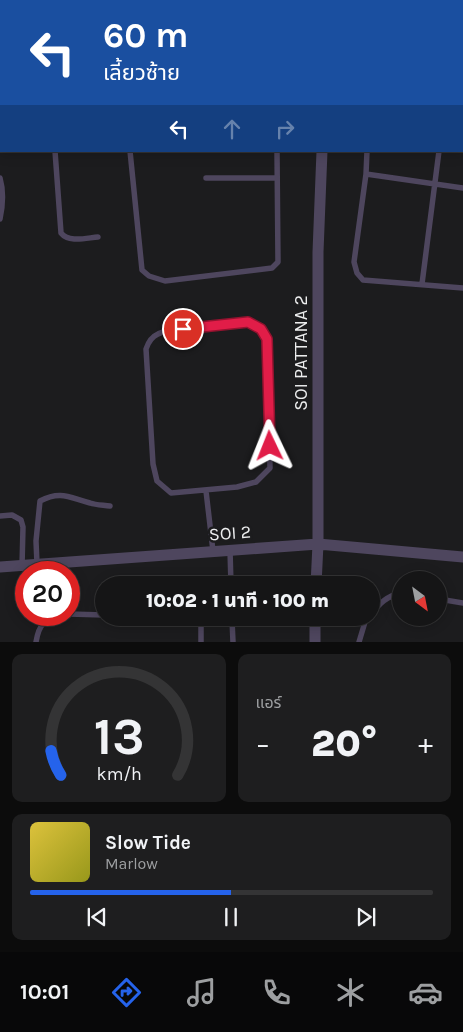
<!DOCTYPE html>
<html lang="th">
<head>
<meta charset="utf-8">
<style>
  :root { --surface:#151516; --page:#1e1e1f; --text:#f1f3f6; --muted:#9d9fa1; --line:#343435; --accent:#2563eb }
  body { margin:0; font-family:Karla,"Noto Sans Thai",sans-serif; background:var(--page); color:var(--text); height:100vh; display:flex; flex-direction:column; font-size:19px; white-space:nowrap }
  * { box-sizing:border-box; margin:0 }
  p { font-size:16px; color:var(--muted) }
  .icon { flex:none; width:28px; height:28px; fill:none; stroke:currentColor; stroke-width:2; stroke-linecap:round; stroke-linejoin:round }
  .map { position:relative; height:642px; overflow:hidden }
  .drawer { display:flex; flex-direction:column; gap:12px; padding:12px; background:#0c0c0c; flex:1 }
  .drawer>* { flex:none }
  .guide { position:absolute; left:0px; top:0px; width:464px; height:152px; box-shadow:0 2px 12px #0003,0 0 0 1px var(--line); background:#1a4fa0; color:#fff; overflow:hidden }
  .needle { width:32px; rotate:148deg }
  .controls { position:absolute; left:392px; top:571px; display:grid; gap:10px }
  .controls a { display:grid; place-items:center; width:55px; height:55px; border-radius:50%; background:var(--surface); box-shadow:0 2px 12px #0003,0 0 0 1px var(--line); font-size:25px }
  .speed { position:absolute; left:15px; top:561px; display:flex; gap:10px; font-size:25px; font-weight:700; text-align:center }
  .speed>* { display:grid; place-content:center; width:65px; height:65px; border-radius:50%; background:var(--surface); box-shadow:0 2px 12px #0003,0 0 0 1px var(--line); line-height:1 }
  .speed .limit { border:8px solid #d22; background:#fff; color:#111 }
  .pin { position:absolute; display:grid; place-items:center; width:42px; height:42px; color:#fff; margin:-21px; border:2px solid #fff; border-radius:50%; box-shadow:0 1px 5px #0007 }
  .me { position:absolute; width:55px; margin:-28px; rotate:358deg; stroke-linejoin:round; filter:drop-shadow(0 0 4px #0008) }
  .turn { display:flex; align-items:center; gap:18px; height:105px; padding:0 20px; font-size:22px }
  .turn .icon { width:65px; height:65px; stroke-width:2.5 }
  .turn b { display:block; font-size:35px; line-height:42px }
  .lanes { display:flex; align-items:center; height:48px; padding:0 20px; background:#0003; justify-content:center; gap:25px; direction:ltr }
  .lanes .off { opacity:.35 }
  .big { font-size:38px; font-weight:800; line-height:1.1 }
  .drawer .widget { flex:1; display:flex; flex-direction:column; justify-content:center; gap:8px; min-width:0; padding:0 18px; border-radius:10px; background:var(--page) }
  .drawer .dial { align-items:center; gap:0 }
  .dial svg { height:130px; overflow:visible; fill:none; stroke:var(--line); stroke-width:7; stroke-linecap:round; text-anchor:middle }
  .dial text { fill:var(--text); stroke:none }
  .song { display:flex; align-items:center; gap:15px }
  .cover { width:60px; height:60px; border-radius:8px; background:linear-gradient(135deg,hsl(50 70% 55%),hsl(60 70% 35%)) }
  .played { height:5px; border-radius:2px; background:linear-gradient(90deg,var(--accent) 50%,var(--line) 50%) }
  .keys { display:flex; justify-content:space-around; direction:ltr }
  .heat { display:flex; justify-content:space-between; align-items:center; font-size:28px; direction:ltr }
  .drawer .tiles { flex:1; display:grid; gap:12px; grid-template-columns:1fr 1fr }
  .widget:last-child { grid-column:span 2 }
  .trip { position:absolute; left:95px; top:576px; width:285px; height:50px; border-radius:25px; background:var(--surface); box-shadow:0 2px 12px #0003,0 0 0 1px var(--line); font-weight:800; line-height:50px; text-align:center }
  .dock { display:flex; height:80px; justify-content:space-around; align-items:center; background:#080809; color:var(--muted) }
  .dock .icon { width:35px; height:35px }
  .dock .current { color:var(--accent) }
  .dock b { font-size:22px; color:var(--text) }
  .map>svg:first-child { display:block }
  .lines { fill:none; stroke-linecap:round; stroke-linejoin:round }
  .service { stroke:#4e465e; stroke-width:5.5 }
  .minor { stroke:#4e465e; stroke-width:11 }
  .route-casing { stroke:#92132f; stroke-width:12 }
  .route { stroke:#e11d48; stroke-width:9 }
  .labels { text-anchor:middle; stroke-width:5; stroke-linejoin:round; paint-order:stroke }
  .street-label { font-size:18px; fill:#ecedee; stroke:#1c1c1e }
</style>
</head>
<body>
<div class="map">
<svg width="463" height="642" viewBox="0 0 463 642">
  <rect width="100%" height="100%" fill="#1c1c1e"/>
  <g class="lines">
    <path class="service" d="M417 1V0
      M462 56H463
      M55 151 61 233C69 243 86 238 98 237
      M130 151 142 270 149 276 165 281 272 268 278 262 277 151
      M367 151 366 174 354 262 357 273 363 280 463 288
      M366 174 463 188
      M0 178C4 192 3 205 0 219
      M206 178H277
      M422 284 439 151
      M248 322 261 329 267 339 270 468 256 482 237 487 171 493 157 481 153 464 146 349C148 343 151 337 158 334 173 326 228 324 248 322Z
      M206 491 213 551
      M0 516 12 515 21 520 23 527 22 566
      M230 550 231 585
      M37 564 36 541 40 501C61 490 70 498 90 503 96 505 103 505 110 506
      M439 599 463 603
      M69 614 104 615
      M371 614C380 603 387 596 401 593
      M168 618 232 621
      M232 620 233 642
      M36 642C39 624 44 620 61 615
      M201 642V619
      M359 642 365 622 368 618"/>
    <path class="minor" d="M325 0V1
      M354 0 393 1
      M289 1 309 0
      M462 6H463
      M0 20H1
      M0 567 318 544 463 557
      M316 585 318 544V252L322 151
      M315 618V642"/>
  </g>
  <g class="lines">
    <defs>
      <path id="route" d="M183 329 248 322 261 329 267 339 270 446"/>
    </defs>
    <use href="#route" class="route-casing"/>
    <use href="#route" class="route"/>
  </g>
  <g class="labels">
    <g class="street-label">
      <text transform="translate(301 353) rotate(-90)" y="6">SOI PATTANA 2</text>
      <text transform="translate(230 533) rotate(-4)" y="6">SOI 2</text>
    </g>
  </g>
</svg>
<div class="controls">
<a><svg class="needle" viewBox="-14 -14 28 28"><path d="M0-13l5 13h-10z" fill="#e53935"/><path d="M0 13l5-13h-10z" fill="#9d9fa1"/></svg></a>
</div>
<div class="speed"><div class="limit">20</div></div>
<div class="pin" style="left:183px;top:329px;background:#d93025"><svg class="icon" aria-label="arrive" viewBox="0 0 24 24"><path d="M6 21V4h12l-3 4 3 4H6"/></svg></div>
<svg class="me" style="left:270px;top:446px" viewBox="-20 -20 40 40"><path d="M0-17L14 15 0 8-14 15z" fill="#e11d48" stroke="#fff" stroke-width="4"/></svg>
<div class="trip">10:02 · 1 นาที · 100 m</div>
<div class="guide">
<div class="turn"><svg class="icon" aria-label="left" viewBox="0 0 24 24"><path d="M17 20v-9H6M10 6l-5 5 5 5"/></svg><div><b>60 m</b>เลี้ยวซ้าย</div></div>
<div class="lanes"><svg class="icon" aria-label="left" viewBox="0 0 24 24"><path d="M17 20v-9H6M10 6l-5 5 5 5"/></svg><svg class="icon off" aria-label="ahead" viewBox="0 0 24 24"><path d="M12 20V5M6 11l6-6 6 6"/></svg><svg class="icon off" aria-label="right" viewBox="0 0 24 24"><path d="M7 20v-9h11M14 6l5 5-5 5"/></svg></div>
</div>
</div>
<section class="drawer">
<div class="tiles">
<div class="widget dial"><svg viewBox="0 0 100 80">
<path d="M14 69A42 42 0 1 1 86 69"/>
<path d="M14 69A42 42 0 0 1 8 54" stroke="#2563eb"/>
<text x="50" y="56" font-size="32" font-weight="700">13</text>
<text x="50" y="72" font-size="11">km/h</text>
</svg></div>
<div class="widget"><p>แอร์</p>
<div class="heat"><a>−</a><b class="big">20°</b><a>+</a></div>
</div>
<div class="widget">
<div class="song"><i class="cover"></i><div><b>Slow Tide</b><p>Marlow</p></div></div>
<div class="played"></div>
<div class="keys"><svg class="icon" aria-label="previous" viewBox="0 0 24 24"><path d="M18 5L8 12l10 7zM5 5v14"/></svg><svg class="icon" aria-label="pause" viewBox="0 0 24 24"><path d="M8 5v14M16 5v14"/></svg><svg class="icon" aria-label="next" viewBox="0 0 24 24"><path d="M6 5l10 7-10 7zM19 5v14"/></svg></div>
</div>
</div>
</section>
<nav class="dock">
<b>10:01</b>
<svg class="icon current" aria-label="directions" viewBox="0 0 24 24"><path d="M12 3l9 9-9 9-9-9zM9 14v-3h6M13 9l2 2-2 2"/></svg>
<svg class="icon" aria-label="music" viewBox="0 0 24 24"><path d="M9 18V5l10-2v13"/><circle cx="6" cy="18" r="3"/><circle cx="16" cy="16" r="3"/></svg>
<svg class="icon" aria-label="phone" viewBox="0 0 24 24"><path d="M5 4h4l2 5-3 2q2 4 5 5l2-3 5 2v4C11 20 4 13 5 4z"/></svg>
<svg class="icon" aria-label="climate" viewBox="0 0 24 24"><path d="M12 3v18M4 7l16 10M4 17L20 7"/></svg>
<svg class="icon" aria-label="car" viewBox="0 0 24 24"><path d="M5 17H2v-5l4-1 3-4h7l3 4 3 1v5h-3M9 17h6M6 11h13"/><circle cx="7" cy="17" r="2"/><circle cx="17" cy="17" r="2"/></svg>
</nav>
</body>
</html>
